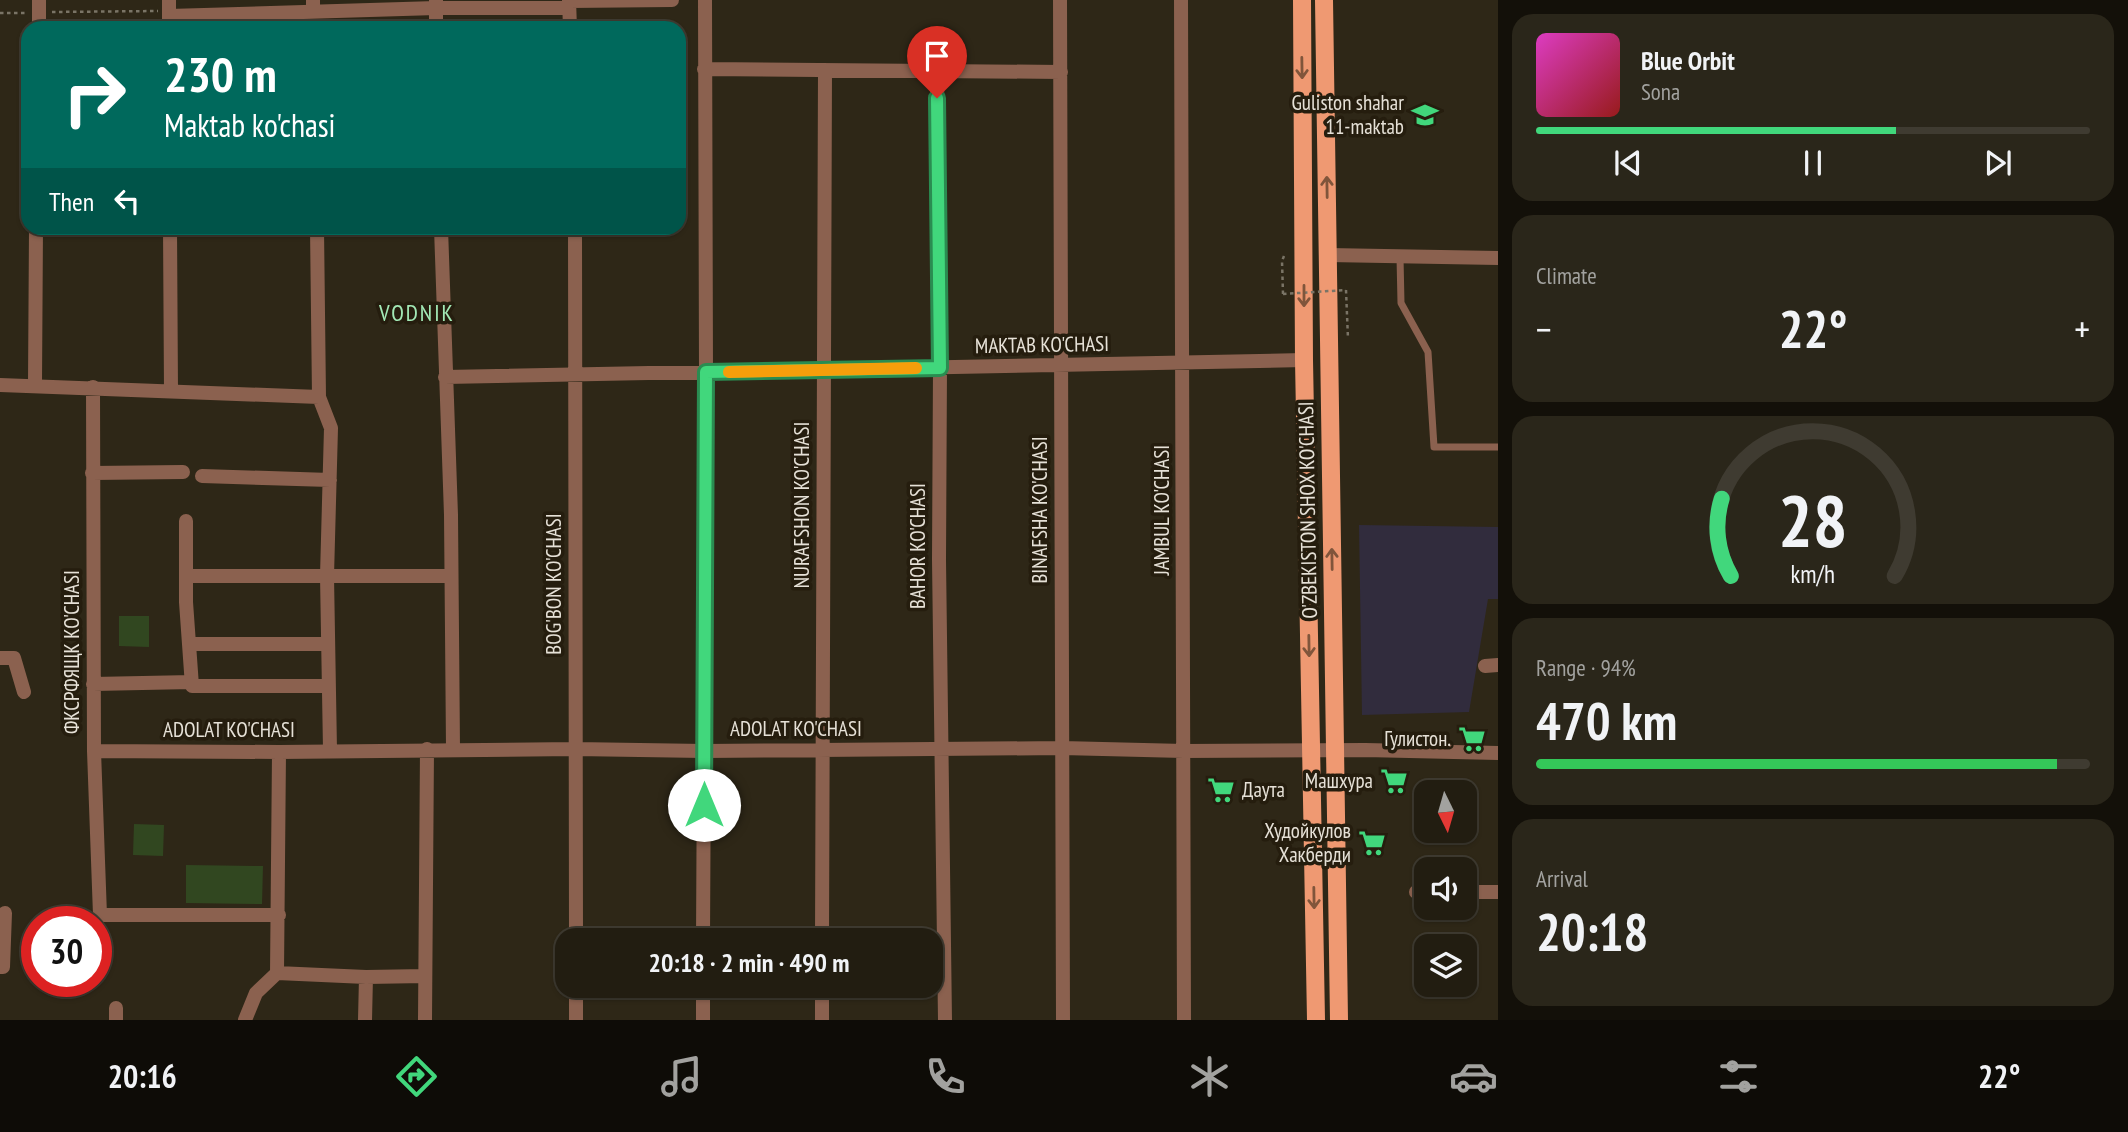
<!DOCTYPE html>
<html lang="en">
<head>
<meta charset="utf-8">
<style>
  :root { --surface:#221d11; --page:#2a261a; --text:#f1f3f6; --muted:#a2a29f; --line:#3f3b31; --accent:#41d77c }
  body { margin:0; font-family:"PT Sans Narrow",sans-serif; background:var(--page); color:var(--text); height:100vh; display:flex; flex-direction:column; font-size:26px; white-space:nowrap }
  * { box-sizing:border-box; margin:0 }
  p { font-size:23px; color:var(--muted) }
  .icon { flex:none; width:38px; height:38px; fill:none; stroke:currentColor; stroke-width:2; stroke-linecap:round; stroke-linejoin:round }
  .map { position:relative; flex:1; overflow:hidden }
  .drawer { display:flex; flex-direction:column; gap:14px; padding:14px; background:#131009; width:630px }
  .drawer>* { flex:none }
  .hud { position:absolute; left:21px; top:21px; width:665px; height:214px; border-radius:21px; box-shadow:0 2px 5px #0004,0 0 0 2px var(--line); background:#00695c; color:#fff; overflow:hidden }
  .needle { width:46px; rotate:175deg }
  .controls { position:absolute; left:1414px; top:780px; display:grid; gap:14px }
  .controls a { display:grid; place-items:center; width:63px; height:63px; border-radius:14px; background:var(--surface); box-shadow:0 2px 5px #0004,0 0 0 2px var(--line); font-size:35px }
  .speed { position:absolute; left:21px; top:906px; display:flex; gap:14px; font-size:35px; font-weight:700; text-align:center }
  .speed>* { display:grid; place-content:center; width:91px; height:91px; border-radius:50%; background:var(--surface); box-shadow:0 2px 5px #0004,0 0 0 2px var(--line); line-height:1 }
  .speed .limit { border:10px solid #d22; background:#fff; color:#111 }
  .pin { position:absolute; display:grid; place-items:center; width:60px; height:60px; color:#fff; margin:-72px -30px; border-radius:50% 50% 50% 0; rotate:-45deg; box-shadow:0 0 7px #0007 }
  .pin .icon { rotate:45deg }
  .me { position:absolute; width:77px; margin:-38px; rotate:0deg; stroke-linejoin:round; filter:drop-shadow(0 0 5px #0008) }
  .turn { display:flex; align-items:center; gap:24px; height:147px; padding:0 28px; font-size:32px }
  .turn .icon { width:91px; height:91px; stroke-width:2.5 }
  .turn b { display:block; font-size:49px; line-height:60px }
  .then { display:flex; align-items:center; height:66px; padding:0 28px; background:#0003; gap:14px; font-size:26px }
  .big { font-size:52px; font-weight:700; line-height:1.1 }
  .drawer .card { flex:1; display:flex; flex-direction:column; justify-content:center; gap:10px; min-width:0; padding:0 24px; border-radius:21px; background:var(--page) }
  .drawer .dial { align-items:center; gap:0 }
  .dial svg { height:182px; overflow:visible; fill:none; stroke:var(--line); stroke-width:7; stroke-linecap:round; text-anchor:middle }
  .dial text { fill:var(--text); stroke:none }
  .song { display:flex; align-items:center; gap:21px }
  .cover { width:84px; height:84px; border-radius:10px; background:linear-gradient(135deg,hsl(310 70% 55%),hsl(0 70% 35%)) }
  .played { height:7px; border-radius:4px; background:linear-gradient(90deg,var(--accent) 65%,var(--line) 65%) }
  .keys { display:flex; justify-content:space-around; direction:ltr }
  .heat { display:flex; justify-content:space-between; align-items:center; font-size:38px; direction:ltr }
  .charge { height:10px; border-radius:5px; background:linear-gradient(90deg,#34c759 94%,var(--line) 0) }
  .trip { position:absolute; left:555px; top:928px; width:388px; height:70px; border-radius:21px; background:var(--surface); box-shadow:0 2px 5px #0004,0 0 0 2px var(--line); font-weight:700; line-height:70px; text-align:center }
  .menu { display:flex; height:112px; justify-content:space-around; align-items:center; background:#0e0c07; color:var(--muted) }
  .menu .icon { width:49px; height:49px }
  .menu .on { color:var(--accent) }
  .menu b { font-size:32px; color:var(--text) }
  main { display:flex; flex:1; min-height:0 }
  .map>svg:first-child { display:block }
  .medical { fill:#312c3d }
  .green { fill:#314720 }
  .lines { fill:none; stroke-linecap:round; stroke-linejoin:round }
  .path { stroke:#7a7466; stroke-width:2.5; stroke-dasharray:3.5 3.5; stroke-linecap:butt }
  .service { stroke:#8b614f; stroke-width:7 }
  .minor { stroke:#8b614f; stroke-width:14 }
  .primary { stroke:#ef9972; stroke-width:18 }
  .path-bridge { stroke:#7a7466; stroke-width:2.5; stroke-dasharray:3.5 3.5; stroke-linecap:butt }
  .oneway { stroke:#80553b }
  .route-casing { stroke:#2a8c51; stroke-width:18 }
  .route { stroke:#41d77c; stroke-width:12 }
  .slow { stroke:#f59e0b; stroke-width:12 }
  .labels { text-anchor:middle; stroke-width:7; stroke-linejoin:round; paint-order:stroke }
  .poi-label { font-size:21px; fill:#e6e1d7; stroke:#251d0e; text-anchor:end }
  .street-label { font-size:21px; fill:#e6e1d7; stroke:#251d0e }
  .neighbourhood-label { font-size:23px; letter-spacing:2px; fill:#a3e9b6; stroke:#251d0e }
</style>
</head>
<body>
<main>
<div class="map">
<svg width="1498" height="1020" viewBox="0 0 1498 1020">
  <rect width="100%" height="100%" fill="#2e2717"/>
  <path class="medical" d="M1359 525 1498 527V599H1488L1469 712 1362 715Z"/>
  <path class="green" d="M119 616H149V647L119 646Z
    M134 824 164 825 163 856 133 855Z
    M186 865 263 866 262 904 186 903Z"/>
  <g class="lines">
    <path class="path" d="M52 12 158 11
      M0 13H25
      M1346 290 1348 339
      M1283 294 1282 261 1284 256"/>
    <path class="service" d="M1400 257 1401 303 1428 352 1434 447H1498"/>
    <path class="minor" d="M169 0V28
      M313 0V28
      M569 0 570 28
      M1060 0 1063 1020
      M1181 0 1184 1020
      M436 1V28
      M569 1 672 0
      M169 16 436 8H569
      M39 28V0
      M704 69 1061 72
      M937 71 940 368 939 560 945 1020
      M170 228 171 390
      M317 228 319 397 331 428 327 576 330 750
      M441 228 451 515 453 749
      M575 228 576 940
      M1328 255 1498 258
      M445 377 1304 360
      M35 384 36 228
      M0 385 319 397
      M93 387 94 751 100 915H279
      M92 473 183 472
      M202 476 330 480
      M186 521V602L192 686H329
      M186 576H451
      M189 644H328
      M0 658H14L24 692
      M1485 666 1498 665
      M93 684 192 682
      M94 751 279 752 575 749 704 751 1062 748 1184 751 1365 750 1498 753
      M1416 892H1426
      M1465 892H1498
      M703 940 706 372 705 0
      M822 940 825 70
      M0 967H3L5 913
      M277 973 279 752
      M116 1008V1020
      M245 1020 256 993 277 973 366 977 425 976
      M365 1020 366 977
      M425 1020 427 749
      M576 1020V985
      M703 1020V985
      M822 1020V985"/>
    <path class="primary" d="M1302 0 1304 360 1316 1020
      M1324 0 1339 1020"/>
    <path class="path-bridge" d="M1283 294 1346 290"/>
  </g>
  <defs><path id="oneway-shaft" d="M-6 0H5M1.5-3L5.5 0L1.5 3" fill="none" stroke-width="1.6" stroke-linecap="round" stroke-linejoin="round" transform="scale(1.75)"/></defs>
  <g class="oneway">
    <use href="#oneway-shaft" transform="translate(1302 68) rotate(89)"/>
    <use href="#oneway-shaft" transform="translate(1327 187) rotate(-91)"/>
    <use href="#oneway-shaft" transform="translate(1304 296) rotate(90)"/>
    <use href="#oneway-shaft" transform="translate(1332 559) rotate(-91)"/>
    <use href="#oneway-shaft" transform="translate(1309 646) rotate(89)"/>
    <use href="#oneway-shaft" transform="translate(1314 898) rotate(89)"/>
  </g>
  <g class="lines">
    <defs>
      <path id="route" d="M704 805 706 372 940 368 937 98"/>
    </defs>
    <use href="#route" class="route-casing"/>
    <use href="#route" class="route"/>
    <path class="slow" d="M729 372 916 368"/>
  </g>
  <defs>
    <symbol id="school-bare" viewBox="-9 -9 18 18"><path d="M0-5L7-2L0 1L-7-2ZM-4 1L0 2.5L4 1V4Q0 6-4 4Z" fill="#41d77c" stroke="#251d0e" stroke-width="2.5" paint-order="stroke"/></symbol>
    <symbol id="supermarket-bare" viewBox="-9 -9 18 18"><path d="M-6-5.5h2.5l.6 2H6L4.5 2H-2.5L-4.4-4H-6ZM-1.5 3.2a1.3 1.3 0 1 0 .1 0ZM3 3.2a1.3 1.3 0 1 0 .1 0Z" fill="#41d77c" stroke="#251d0e" stroke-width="2.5" paint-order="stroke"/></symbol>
  </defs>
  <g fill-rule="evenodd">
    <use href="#school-bare" x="1406" y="96" width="38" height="38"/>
    <use href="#supermarket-bare" x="1453" y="720" width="38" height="38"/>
    <use href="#supermarket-bare" x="1375" y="762" width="38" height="38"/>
    <use href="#supermarket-bare" x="1202" y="771" width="38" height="38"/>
    <use href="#supermarket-bare" x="1353" y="824" width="38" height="38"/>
  </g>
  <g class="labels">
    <g class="poi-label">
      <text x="1404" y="110">Guliston shahar<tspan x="1404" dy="24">11-maktab</tspan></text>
      <text x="1451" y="746">Гулистон.</text>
      <text x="1373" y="788">Машхура</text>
      <text x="1242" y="797" text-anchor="start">Даута</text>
      <text x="1351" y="838">Худойкулов<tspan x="1351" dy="24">Хакберди</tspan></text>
    </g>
    <g class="street-label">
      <text transform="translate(1042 345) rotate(-1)" y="7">MAKTAB KO'CHASI</text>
      <text transform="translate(802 505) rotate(-90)" y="7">NURAFSHON KO'CHASI</text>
      <text transform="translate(1040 510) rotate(-90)" y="7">BINAFSHA KO'CHASI</text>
      <text transform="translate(1162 510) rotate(-90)" y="7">JAMBUL KO'CHASI</text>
      <text transform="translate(1308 510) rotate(-91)" y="7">O'ZBEKISTON SHOX KO'CHASI</text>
      <text transform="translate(918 546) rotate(-90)" y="7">BAHOR KO'CHASI</text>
      <text transform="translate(554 584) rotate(-90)" y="7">BOG'BON KO'CHASI</text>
      <text transform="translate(72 652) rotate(-90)" y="7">ФКСРФЯЩК KO'CHASI</text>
      <text x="796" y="736">ADOLAT KO'CHASI</text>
      <text x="229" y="737">ADOLAT KO'CHASI</text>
    </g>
    <g class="neighbourhood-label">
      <text x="417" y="321">VODNIK</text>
    </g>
  </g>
</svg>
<div class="controls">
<a><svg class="needle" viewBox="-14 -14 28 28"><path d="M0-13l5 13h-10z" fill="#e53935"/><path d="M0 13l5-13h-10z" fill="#a2a29f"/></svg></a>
<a><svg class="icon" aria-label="sound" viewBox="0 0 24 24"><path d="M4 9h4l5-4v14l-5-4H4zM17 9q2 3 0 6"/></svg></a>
<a><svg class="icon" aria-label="layers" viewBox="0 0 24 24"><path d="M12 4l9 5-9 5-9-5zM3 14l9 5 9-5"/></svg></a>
</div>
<div class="speed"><div class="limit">30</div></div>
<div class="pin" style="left:937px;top:98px;background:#d93025"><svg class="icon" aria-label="arrive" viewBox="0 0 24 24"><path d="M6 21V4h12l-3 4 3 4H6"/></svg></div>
<svg class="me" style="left:704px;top:805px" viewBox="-20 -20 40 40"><circle r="19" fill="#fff"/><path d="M0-13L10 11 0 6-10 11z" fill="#41d77c"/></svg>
<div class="trip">20:18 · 2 min · 490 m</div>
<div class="hud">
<div class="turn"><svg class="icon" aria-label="right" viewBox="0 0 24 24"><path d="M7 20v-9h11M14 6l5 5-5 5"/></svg><div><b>230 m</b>Maktab ko'chasi</div></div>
<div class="then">Then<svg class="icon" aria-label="left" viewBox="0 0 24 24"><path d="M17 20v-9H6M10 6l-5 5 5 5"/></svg></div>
</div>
</div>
<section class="drawer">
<div class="card">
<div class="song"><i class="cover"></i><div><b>Blue Orbit</b><p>Sona</p></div></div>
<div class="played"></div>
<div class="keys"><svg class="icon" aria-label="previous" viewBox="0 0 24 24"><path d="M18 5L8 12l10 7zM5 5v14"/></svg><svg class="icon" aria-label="pause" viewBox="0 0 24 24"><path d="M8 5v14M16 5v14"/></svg><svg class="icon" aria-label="next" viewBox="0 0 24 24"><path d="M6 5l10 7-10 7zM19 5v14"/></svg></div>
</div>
<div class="card"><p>Climate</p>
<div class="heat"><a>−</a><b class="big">22°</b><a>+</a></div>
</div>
<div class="card dial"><svg viewBox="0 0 100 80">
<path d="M14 69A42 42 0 1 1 86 69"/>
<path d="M14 69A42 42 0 0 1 10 35" stroke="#41d77c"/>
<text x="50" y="56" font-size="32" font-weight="700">28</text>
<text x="50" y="72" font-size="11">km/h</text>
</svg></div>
<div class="card"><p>Range · 94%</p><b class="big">470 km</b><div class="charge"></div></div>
<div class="card"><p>Arrival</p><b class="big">20:18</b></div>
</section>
</main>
<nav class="menu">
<b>20:16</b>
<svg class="icon on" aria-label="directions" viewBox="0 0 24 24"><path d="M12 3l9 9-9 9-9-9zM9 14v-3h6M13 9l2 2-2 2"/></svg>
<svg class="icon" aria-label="music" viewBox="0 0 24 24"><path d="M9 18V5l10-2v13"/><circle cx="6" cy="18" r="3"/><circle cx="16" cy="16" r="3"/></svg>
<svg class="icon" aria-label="phone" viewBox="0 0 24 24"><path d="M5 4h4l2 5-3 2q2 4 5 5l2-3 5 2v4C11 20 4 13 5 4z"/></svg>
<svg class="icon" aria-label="climate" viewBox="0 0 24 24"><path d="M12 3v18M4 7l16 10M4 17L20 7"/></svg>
<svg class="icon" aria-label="car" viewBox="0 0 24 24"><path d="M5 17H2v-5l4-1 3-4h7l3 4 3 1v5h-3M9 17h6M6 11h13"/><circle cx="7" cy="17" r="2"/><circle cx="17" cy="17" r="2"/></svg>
<svg class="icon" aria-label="filters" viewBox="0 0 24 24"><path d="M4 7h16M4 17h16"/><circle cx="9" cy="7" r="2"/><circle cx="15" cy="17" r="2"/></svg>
<b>22°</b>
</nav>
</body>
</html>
